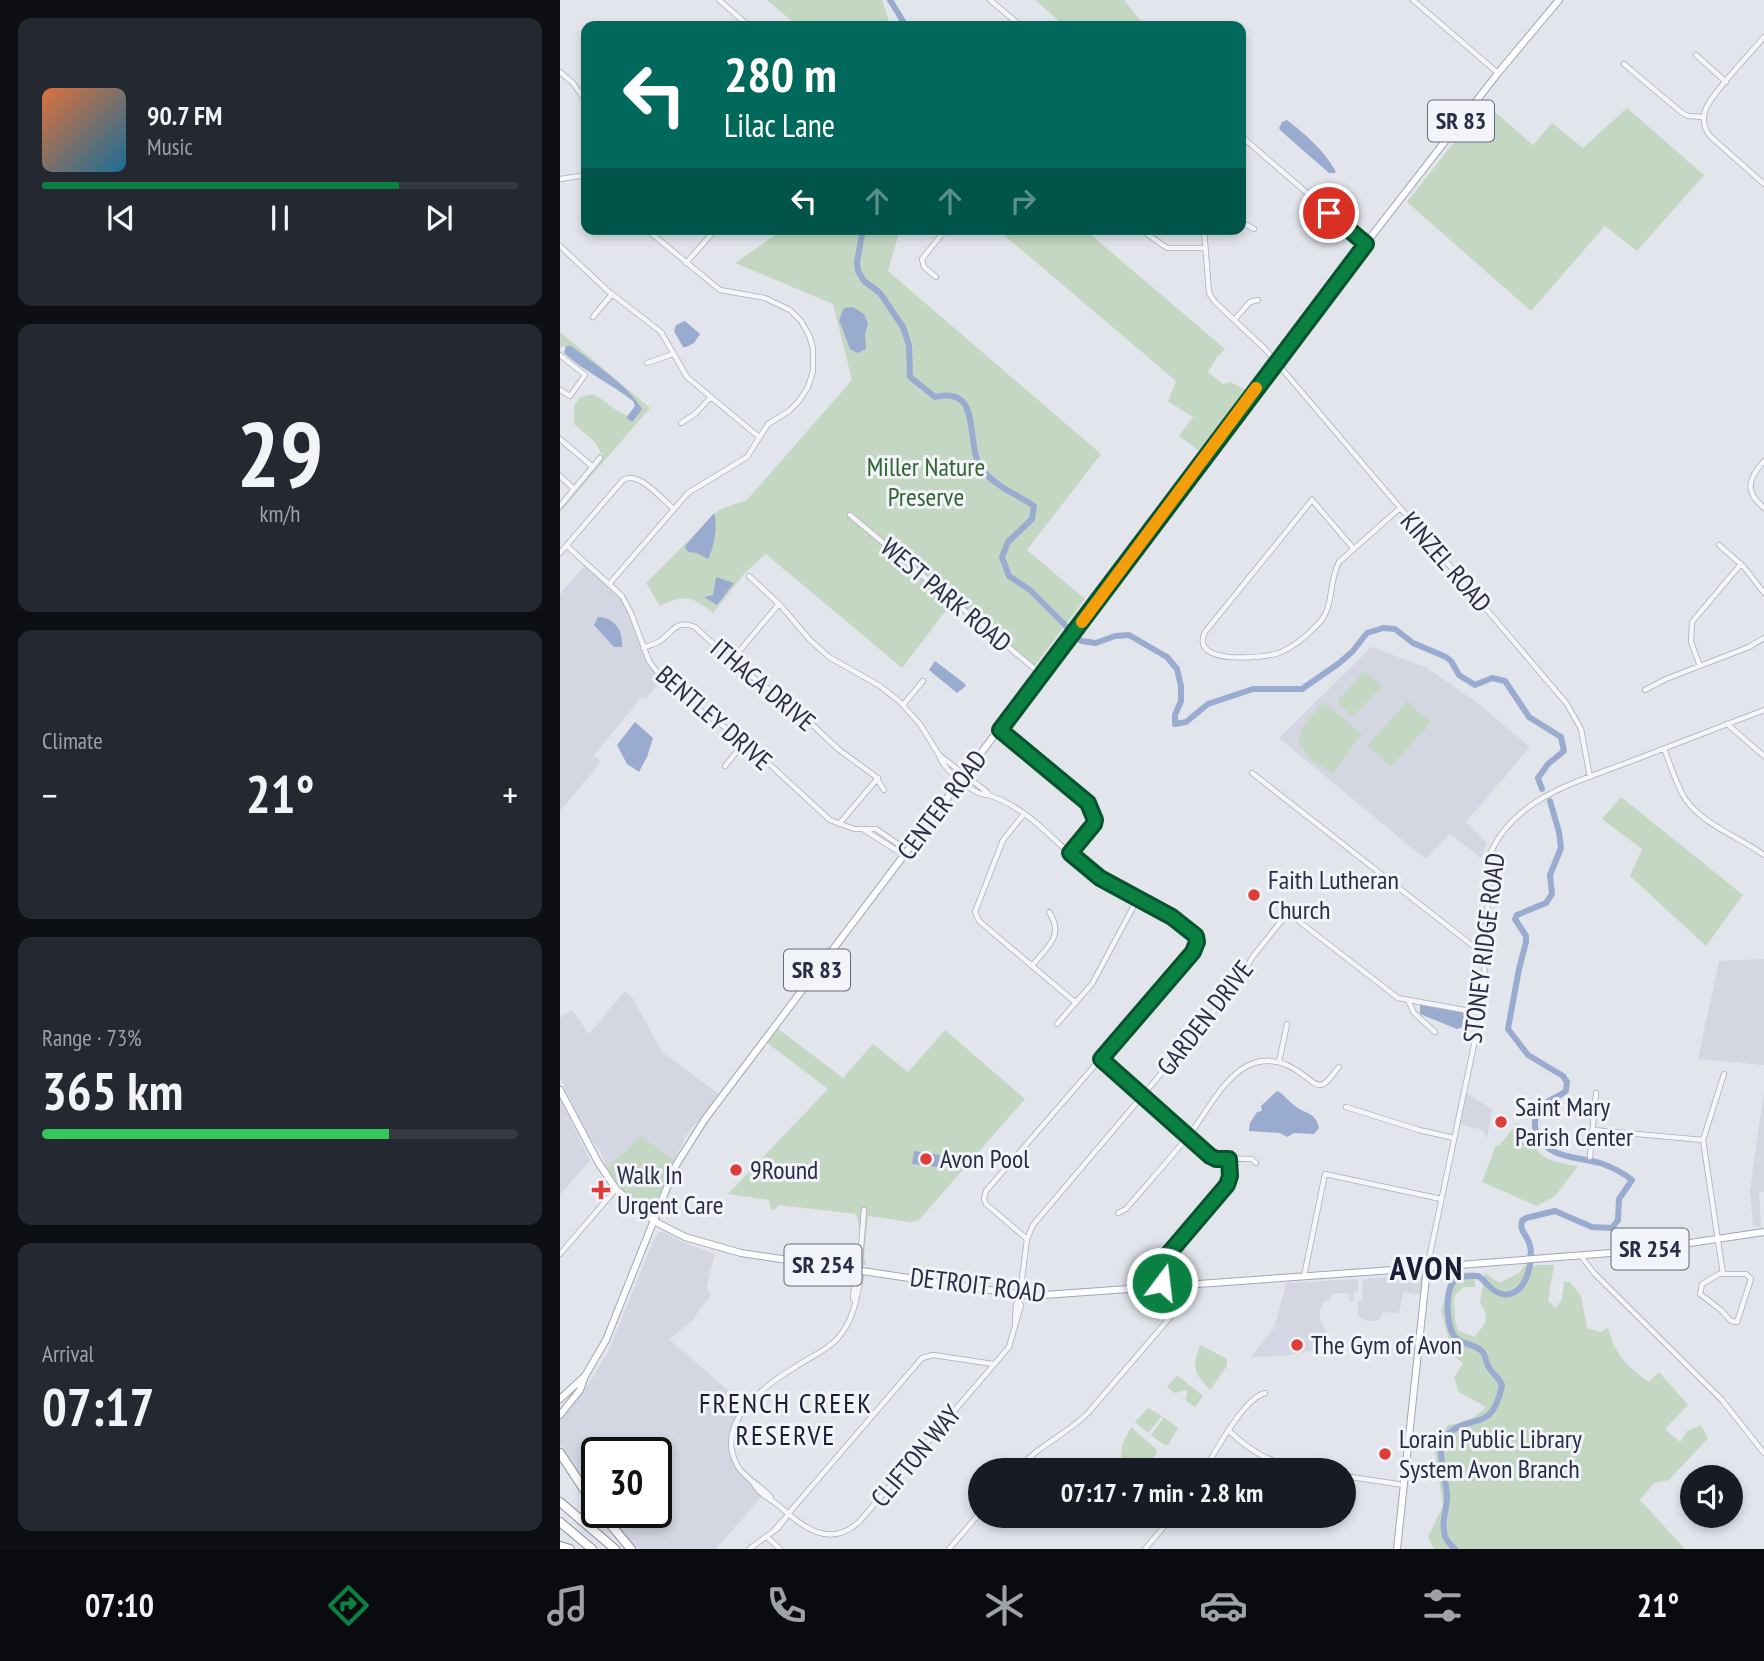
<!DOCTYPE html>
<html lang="en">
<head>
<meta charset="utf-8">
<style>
  :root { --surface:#171b24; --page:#242831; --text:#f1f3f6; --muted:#9ea1a6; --line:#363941; --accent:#0b8043 }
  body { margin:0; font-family:"PT Sans Narrow",sans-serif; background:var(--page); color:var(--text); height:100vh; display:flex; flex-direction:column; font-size:26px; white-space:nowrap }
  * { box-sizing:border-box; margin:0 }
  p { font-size:23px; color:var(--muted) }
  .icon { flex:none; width:38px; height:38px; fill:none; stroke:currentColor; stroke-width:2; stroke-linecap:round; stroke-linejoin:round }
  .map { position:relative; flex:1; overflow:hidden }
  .sheet { display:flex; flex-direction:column; gap:18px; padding:18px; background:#0d0f14; width:560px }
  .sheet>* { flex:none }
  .top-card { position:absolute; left:21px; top:21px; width:665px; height:214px; border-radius:14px; box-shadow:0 4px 10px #0003; background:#00695c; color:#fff; overflow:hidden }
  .buttons { position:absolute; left:1120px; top:1465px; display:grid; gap:14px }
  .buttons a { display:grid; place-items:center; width:63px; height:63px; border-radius:50%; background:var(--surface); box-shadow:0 4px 10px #0003; font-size:35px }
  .speed { position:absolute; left:21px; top:1437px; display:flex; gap:14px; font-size:35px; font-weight:700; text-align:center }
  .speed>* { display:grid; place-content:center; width:91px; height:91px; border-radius:50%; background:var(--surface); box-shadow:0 4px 10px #0003; line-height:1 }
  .speed .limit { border:4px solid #111; border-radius:10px; background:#fff; color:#111 }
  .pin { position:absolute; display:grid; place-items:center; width:60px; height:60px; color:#fff; margin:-30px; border:4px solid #fff; border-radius:50%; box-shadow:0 2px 7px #0007 }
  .me { position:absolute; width:77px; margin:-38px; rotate:15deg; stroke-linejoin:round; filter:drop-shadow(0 0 5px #0008) }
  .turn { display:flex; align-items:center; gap:24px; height:147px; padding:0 28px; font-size:32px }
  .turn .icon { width:91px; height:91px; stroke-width:2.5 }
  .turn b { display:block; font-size:49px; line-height:60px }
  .lanes { display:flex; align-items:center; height:66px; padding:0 28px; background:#0003; justify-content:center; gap:35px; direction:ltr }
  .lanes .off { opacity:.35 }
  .big { font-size:52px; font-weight:600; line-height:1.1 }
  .sheet .widget { flex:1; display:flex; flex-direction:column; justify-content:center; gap:10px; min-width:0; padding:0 24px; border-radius:14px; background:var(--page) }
  .sheet .dial { align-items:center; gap:0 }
  .dial b { font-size:91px; line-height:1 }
  .song { display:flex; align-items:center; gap:21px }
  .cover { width:84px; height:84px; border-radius:10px; background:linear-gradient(135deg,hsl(20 70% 55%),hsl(200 70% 35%)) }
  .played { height:7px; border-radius:4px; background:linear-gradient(90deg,var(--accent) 75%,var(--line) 75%) }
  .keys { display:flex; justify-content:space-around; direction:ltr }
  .heat { display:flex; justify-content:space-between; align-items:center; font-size:38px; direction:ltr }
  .charge { height:10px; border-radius:5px; background:linear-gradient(90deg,#34c759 73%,var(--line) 0) }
  .trip { position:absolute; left:408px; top:1458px; width:388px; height:70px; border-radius:35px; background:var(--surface); box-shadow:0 4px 10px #0003; font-weight:600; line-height:70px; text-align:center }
  .tab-bar { display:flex; height:112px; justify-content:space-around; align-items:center; background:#090b0e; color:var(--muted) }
  .tab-bar .icon { width:49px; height:49px }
  .tab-bar .selected { color:var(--accent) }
  .tab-bar b { font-size:32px; color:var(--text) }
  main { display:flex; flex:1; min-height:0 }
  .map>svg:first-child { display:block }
  .built { fill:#d4d7e1 }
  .green { fill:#c4d7c2 }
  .water { fill:#9aabd0 }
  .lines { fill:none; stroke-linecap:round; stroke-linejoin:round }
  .river { stroke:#9aabd0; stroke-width:6 }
  .minor-casing { stroke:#aaaeba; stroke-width:6 }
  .major-casing { stroke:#a0a6b9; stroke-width:8 }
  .highway-casing { stroke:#888ea5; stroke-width:10 }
  .minor { stroke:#f6f6fa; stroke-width:4.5 }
  .major { stroke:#fff; stroke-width:6 }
  .highway { stroke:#fff; stroke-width:8 }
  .route-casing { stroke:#07532c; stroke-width:18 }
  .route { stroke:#0b8043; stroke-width:12 }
  .slow { stroke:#f59e0b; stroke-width:12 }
  .poi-dot { fill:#de3d3a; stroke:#f2f4f9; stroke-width:2.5 }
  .labels { text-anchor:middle; stroke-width:6; stroke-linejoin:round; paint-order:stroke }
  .shield { fill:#f2f4f9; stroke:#65697c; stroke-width:2 }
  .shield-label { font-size:24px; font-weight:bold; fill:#282e47 }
  .park-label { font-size:26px; fill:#346433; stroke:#f2f4f9 }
  .street-label { font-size:26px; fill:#282e47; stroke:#f2f4f9 }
  .poi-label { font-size:26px; fill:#282e47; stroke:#f2f4f9; text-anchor:start }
  .neighbourhood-label { font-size:28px; letter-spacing:2px; fill:#1a1f37; stroke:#f2f4f9 }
  .district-label { font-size:33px; font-weight:bold; letter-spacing:2px; fill:#1a1f37; stroke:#f2f4f9 }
</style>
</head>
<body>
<main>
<section class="sheet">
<div class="widget">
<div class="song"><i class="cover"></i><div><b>90.7 FM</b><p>Music</p></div></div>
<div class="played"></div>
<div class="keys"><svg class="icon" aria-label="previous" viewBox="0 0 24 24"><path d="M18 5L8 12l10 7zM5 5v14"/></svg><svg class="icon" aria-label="pause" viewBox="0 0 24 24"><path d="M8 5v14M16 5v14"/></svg><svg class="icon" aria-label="next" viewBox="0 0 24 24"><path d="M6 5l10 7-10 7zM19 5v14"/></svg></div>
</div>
<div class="widget dial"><b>29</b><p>km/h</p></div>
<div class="widget"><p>Climate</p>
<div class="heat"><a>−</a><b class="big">21°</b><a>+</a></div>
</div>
<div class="widget"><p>Range · 73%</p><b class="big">365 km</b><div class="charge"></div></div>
<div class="widget"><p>Arrival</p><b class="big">07:17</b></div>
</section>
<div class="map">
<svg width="1204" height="1549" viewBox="0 0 1204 1549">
  <rect width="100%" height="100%" fill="#e2e5ec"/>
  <path class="built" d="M25 565 55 591 64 603 86 661 101 681 85 700 82 697 34 755 41 762 0 811V594Z
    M811 647 865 667 915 701 970 747 906 822 927 843 921 858 890 834 865 859 719 738Z
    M1204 959V1065L1138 1059 1159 961Z
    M65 991 73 999 102 1052 160 1095 128 1133 114 1160 81 1136 47 1168 41 1153 28 1135 0 1078V1017L12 1010 29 1034Z
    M1204 1090V1192H1199L1201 1226 1193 1227 1190 1190Z
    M906 1093 932 1109 927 1138 922 1130 899 1124Z
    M0 1098 30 1160 0 1195Z
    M99 1232H104L123 1242 155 1254 148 1279 147 1288 151 1294 132 1321 109 1339 185 1405 177 1416 171 1430V1454L181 1475 202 1496 156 1549H75L44 1512H96V1452H37V1502L0 1445V1420L31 1380 49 1350 94 1239Z
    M859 1275 862 1278 861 1295 843 1292 839 1313 823 1312 820 1319 814 1321H807L798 1316V1301H802L803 1279Z
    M798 1279V1292L794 1293 793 1302 789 1301V1293L772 1294 770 1300 764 1301 760 1310V1319L766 1332 765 1346 761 1349 725 1356 691 1357 714 1328 726 1283Z"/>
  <path class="green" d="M207 0H322L329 21 324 26H238Z
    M475 0H564L585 26H505Z
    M925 103 973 145 992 123 1023 148 1067 108 1144 175 1077 251 1045 226 971 311 847 202Z
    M224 229H340L328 271 541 454 467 550 525 599 473 668 391 604 342 668 206 554 185 573 153 613C132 596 124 594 100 606L86 583 159 510 187 500 292 380 273 304 175 263Z
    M437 229H524L665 349 657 357 648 372 663 384 670 382 687 390 639 451 619 436 633 417 608 401 616 381Z
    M0 332 90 408 0 512V507L43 457 35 442 14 424V406L20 397 33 394C45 400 54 411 67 415L66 418 73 422 77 418 80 405 67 392 11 346 0 347Z
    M805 671 822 687 793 717 776 701Z
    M847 701 871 722 831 767 807 746Z
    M763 702 802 734 772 775 748 757 738 741 744 725Z
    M1061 797 1183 895 1146 946 1070 876 1082 849 1042 819Z
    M217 1028 283 1078 313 1044 348 1072 385 1030 465 1099 358 1221 350 1222 308 1216 304 1257 306 1265 292 1264C302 1255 301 1226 296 1214L219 1205 214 1210 211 1209 209 1200 168 1194 268 1089 206 1042Z
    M957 1123C971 1135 968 1140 977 1150 987 1163 1003 1163 1018 1166L995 1196 977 1206 922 1182 936 1145 939 1146Z
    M81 1136 114 1160 95 1205 90 1208C72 1204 57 1184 47 1168Z
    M965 1265H994L988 1301 996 1308 1002 1299 1004 1282H1010L1021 1296 1027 1328 1040 1332 1048 1328C1055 1355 1067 1366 1089 1382L1099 1372 1128 1405 1105 1429 1120 1442 1127 1431 1141 1425 1148 1438 1109 1480 1094 1483 1080 1500 1125 1549H874L868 1537 883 1506 874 1446 888 1425C903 1423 915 1419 926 1407L899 1392 894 1378 903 1363 893 1356 881 1310 893 1274 915 1272V1287H904L894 1296 895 1321 899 1331 915 1337 925 1323 926 1313 920 1303 925 1273 939 1283 959 1273Z
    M640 1345 667 1359V1366L650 1390C633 1371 632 1369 640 1345Z
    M618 1376 643 1396 635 1407 626 1401 627 1390 615 1393 607 1387 615 1377Z
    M588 1408 602 1416 588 1433 575 1422Z
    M604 1417 618 1428 608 1445H604L591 1435Z
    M571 1427 597 1450 596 1455 584 1470H568C556 1454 562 1443 571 1427Z"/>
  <path class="water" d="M727 120C746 135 764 150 776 172L774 173H769L721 131 719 128 722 122Z
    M293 307 304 314 308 324 305 334 306 349 298 353 290 349 279 320 284 308Z
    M125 321 140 334 134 343 126 347H123L114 331 116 325Z
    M6 346H11C33 363 68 385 82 409L73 422 66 418 75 406 73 401C50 383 25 372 4 353Z
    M154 513C158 526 154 547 148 559L137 553 128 552 125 546Z
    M156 577 174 583 157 605 144 597 153 595Z
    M38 617C55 618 63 630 62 647H54L34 625Z
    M375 661 404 683 406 686 397 693 369 670Z
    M75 722 93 738 87 757 79 772 67 764 57 745Z
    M860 1005 905 1013 908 1016 909 1025 897 1029 860 1014Z
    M717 1091C725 1095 728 1101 735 1106 745 1114 756 1112 759 1128L754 1134 734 1133 727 1137 720 1133 689 1131 690 1123 697 1112 702 1111 701 1106Z
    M354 1151 380 1155 378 1167 352 1164Z"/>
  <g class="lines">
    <path class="river" d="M330 0 346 26
      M303 229 297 262 298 271 304 281 320 293 343 327 349 345 350 377 375 397C426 385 402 447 424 472 437 487 458 495 474 506L472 519 448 542 442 557 449 576 470 590 521 641 536 643 555 636 569 635 607 657 617 669 621 686V701L615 715V724L626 722 648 704 693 689H742L778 664 792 652 807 633 823 628 835 629 853 643 886 657 891 661 899 675 915 685 932 678 945 681 969 717 1001 737 1004 751 988 764 978 778 982 789
      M895 1549C891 1545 887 1542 885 1536 881 1523 886 1512 887 1499 888 1483 874 1448 886 1436 910 1411 931 1436 942 1386 940 1377 930 1373 927 1363 924 1357 926 1353 919 1349 912 1344 901 1344 895 1337 886 1326 884 1288 896 1279 901 1275 911 1276 918 1276 926 1280 929 1290 939 1293 964 1302 974 1264 970 1246 968 1235 959 1232 962 1221L966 1218 995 1211 1032 1227 1052 1228 1058 1220 1059 1199 1072 1180C1063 1173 1054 1168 1043 1164 1020 1156 985 1160 976 1131 974 1125 975 1115 979 1110 985 1100 998 1098 1006 1091L1007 1082 1003 1076 968 1055 948 1029 959 969 966 942V936L955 919 957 915 986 903 992 894 990 875 1001 848 999 832 990 801"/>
    <defs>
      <path id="minor" d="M159 0 189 26
        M430 0 461 26
        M853 0 938 73
        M1204 37C1192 52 1149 96 1145 111 1142 121 1145 130 1151 137L1204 184
        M1136 55 1166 82
        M1064 64 1121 112 1128 116 1144 117
        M0 72 13 83 26 102
        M681 136 806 244
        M0 179 26 175
        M681 225H687L694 229
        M580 229 607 248H645
        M644 229 649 293 655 302 705 349 1007 704 1021 729 1030 777
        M0 246 48 291 101 332 127 377 199 437
        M126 263 156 229
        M376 277 364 267 362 259 386 229
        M33 317 52 294
        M675 319 690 302 698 300
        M0 355 25 375 10 396 0 390
        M87 363 113 354
        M121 423 135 414 151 397
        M0 439 33 467
        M1204 461C1188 479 1184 491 1204 508
        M0 476 14 489
        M0 506 40 458
        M290 515 482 675
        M1159 545 1184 567 1204 593
        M7 546 62 596 71 613 89 661 103 680 131 704 182 739 270 820 294 829H316L341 846 343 852H339L303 829
        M793 548 752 500 645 632C629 666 704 658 719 653 734 647 748 635 759 623 775 605 768 582 779 562L840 508
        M0 553 63 480C79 470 101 499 114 509
        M189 576 221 606 250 640 269 657 320 686 339 701 360 724 379 755
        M50 583 128 493 187 457 208 424 229 411 239 401 248 387 253 371V348L249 335 241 321 230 310 205 298 160 290 86 229
        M83 648C88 646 95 644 100 641 113 632 116 619 135 627L174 663 238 711 278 749 315 776 324 790
        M171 661 219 604
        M1140 666 1131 642 1132 622 1181 564
        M1085 690 1106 679 1189 647 1204 638
        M343 705 363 681
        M1167 724 1204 756
        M440 730 528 803 535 820 534 824 511 853
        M1104 749C1111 765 1116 785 1126 800 1144 825 1179 837 1204 855
        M379 755 427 792 428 795C413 795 383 769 379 755Z
        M165 766 185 742
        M692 773 926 956
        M428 795C474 809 502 853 541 879 563 893 628 917 637 939L633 952 426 1191 424 1199 426 1204 467 1239
        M464 814 443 840 415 912 419 921 516 1003
        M279 824 318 778
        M472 966C487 947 505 936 489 912
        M848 1000 854 1013 875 1032
        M497 1024 532 984 578 898
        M541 1060 583 1095
        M719 1062 727 1024
        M581 1097 652 1158 692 1159 696 1163
        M786 1107 859 1130 894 1138
        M1033 1130 1143 1140
        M1030 1157 1036 1093
        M558 1213 566 1209C588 1183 611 1158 632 1131 648 1110 663 1079 687 1066 709 1055 729 1063 746 1077 750 1080 755 1085 760 1085 767 1085 774 1072 779 1067
        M0 1254 56 1189
        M1021 1256 1034 1273 1162 1400 1204 1453
        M867 1268 923 1002 930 854C939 833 956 815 976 802 1004 784 1038 774 1069 762 1114 745 1159 727 1204 710
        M299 1273 304 1210
        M1159 1274H1186L1191 1279 1177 1322 1171 1321 1161 1310 1140 1294 1142 1284Z
        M1163 1274 1143 1140 1164 1074
        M744 1276 765 1174 881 1199
        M603 1286 601 1268 604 1259 667 1185 669 1179V1159
        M459 1302 467 1239 473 1225 671 991 694 955 723 919 729 917 736 919 838 998 921 1013
        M669 1431C697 1457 713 1463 749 1470
        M457 1470C477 1446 506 1435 528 1413L625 1300 628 1285
        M644 1470C656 1451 684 1398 705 1393
        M784 1476 844 1485
        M193 1483C199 1494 209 1498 218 1505 243 1527 269 1549 299 1522L449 1347 461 1305 459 1302 456 1304 455 1323
        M211 1498C202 1485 185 1480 177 1465 154 1422 205 1385 237 1366 250 1357 266 1351 277 1339 293 1322 297 1298 301 1276L299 1274 295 1275 293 1299 295 1301
        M228 1514 362 1358 373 1355 433 1364
        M207 1537 220 1549
        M189 1549 218 1528 227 1516 215 1529
        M389 1549 420 1513
        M585 1549 613 1516"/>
      <path id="major" d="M0 1090 38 1162 56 1189 94 1221 125 1237 181 1253 470 1296 861 1268 1076 1251 1204 1232
        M0 1399 25 1376
        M0 1415 20 1390 25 1376 46 1340 116 1165 145 1119 786 269 938 73 999 0
        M837 1549 867 1268"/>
      <path id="highway" d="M0 1453 37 1509
        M0 1502 55 1549
        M40 1512 71 1549
        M0 1522 32 1549
        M0 1546 10 1549"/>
    </defs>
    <use href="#minor" class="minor-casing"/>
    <use href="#major" class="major-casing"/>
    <use href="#highway" class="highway-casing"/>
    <use href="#minor" class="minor"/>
    <use href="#major" class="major"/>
    <use href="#highway" class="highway"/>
  </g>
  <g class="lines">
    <defs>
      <path id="route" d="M602 1283 601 1268 604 1259 667 1185 670 1176 669 1159H656L650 1156 541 1059 633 952 637 942 636 936 612 917 540 878 510 853 534 824 535 820 528 803 440 730 806 244 769 213"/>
    </defs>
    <use href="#route" class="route-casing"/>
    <use href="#route" class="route"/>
    <path class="slow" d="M522 622 696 388"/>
  </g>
  <g class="poi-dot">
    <circle cx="694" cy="895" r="7"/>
    <circle cx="941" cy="1122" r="7"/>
    <circle cx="366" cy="1159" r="7"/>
    <circle cx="176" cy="1170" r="7"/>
    <path d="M37.5 1179.5h7v7h7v7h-7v7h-7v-7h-7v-7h7z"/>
    <circle cx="737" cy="1345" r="7"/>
    <circle cx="825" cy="1454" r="7"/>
  </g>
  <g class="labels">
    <g class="shield">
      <rect x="868" y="100.5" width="66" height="41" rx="5"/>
      <rect x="224" y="949.5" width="66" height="41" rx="5"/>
      <rect x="1051.5" y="1228.5" width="77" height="41" rx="5"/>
      <rect x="224.5" y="1244.5" width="77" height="41" rx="5"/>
    </g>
    <g class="shield-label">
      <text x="901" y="129">SR 83</text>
      <text x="257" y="978">SR 83</text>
      <text x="1090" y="1257">SR 254</text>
      <text x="263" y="1273">SR 254</text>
    </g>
    <g class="park-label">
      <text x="366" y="476">Miller Nature<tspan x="366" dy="30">Preserve</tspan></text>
    </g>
    <g class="street-label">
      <text transform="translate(886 562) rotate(49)" y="9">KINZEL ROAD</text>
      <text transform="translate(386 595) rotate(40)" y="9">WEST PARK ROAD</text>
      <text transform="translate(203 685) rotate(40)" y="9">ITHACA DRIVE</text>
      <text transform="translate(154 718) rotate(41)" y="9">BENTLEY DRIVE</text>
      <text transform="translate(382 805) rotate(-53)" y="9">CENTER ROAD</text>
      <text transform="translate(924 948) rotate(-83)" y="9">STONEY RIDGE ROAD</text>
      <text transform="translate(645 1018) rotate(-52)" y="9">GARDEN DRIVE</text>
      <text transform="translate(418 1285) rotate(7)" y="9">DETROIT ROAD</text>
      <text transform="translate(356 1456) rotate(-50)" y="9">CLIFTON WAY</text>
    </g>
    <g class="poi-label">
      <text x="708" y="889">Faith Lutheran<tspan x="708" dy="30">Church</tspan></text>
      <text x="955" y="1116">Saint Mary<tspan x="955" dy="30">Parish Center</tspan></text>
      <text x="380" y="1168">Avon Pool</text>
      <text x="190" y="1179">9Round</text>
      <text x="57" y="1184">Walk In<tspan x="57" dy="30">Urgent Care</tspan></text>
      <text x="751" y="1354">The Gym of Avon</text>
      <text x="839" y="1448">Lorain Public Library<tspan x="839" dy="30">System Avon Branch</tspan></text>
    </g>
    <g class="neighbourhood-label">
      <text x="226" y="1413">FRENCH CREEK<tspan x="226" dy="32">RESERVE</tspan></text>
    </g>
    <g class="district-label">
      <text x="867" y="1280">AVON</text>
    </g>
  </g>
</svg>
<div class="buttons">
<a><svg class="icon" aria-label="sound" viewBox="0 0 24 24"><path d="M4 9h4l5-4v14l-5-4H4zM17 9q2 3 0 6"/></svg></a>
</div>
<div class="speed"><div class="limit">30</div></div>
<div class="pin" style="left:769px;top:213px;background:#d93025"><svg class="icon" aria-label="arrive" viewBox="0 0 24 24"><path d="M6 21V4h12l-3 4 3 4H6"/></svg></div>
<svg class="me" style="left:602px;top:1283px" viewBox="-20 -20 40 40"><circle r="17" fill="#0b8043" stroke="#fff" stroke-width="3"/><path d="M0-11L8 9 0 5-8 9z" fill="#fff"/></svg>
<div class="trip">07:17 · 7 min · 2.8 km</div>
<div class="top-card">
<div class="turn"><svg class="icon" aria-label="left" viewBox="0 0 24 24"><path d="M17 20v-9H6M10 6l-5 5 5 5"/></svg><div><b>280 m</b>Lilac Lane</div></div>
<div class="lanes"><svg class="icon" aria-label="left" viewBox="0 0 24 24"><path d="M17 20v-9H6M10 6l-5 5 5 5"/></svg><svg class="icon off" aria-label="ahead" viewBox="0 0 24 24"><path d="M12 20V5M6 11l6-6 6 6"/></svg><svg class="icon off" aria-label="ahead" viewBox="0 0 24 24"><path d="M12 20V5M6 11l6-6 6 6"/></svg><svg class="icon off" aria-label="right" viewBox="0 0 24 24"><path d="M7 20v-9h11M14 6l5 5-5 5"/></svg></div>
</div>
</div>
</main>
<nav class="tab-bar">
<b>07:10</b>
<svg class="icon selected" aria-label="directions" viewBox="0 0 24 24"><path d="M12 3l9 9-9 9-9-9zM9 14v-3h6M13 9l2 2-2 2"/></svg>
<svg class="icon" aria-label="music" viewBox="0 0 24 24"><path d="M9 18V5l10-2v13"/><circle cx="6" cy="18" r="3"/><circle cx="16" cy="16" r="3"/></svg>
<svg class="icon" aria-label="phone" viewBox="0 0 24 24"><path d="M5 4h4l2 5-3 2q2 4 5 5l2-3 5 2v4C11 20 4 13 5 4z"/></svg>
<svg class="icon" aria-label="climate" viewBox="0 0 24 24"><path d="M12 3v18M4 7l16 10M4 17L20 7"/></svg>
<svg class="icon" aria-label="car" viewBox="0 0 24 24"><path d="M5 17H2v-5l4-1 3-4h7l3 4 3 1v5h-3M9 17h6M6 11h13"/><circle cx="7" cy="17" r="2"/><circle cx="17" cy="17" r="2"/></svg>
<svg class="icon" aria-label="filters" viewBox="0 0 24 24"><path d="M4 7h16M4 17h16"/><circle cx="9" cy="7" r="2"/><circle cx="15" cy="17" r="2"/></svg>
<b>21°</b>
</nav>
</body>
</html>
